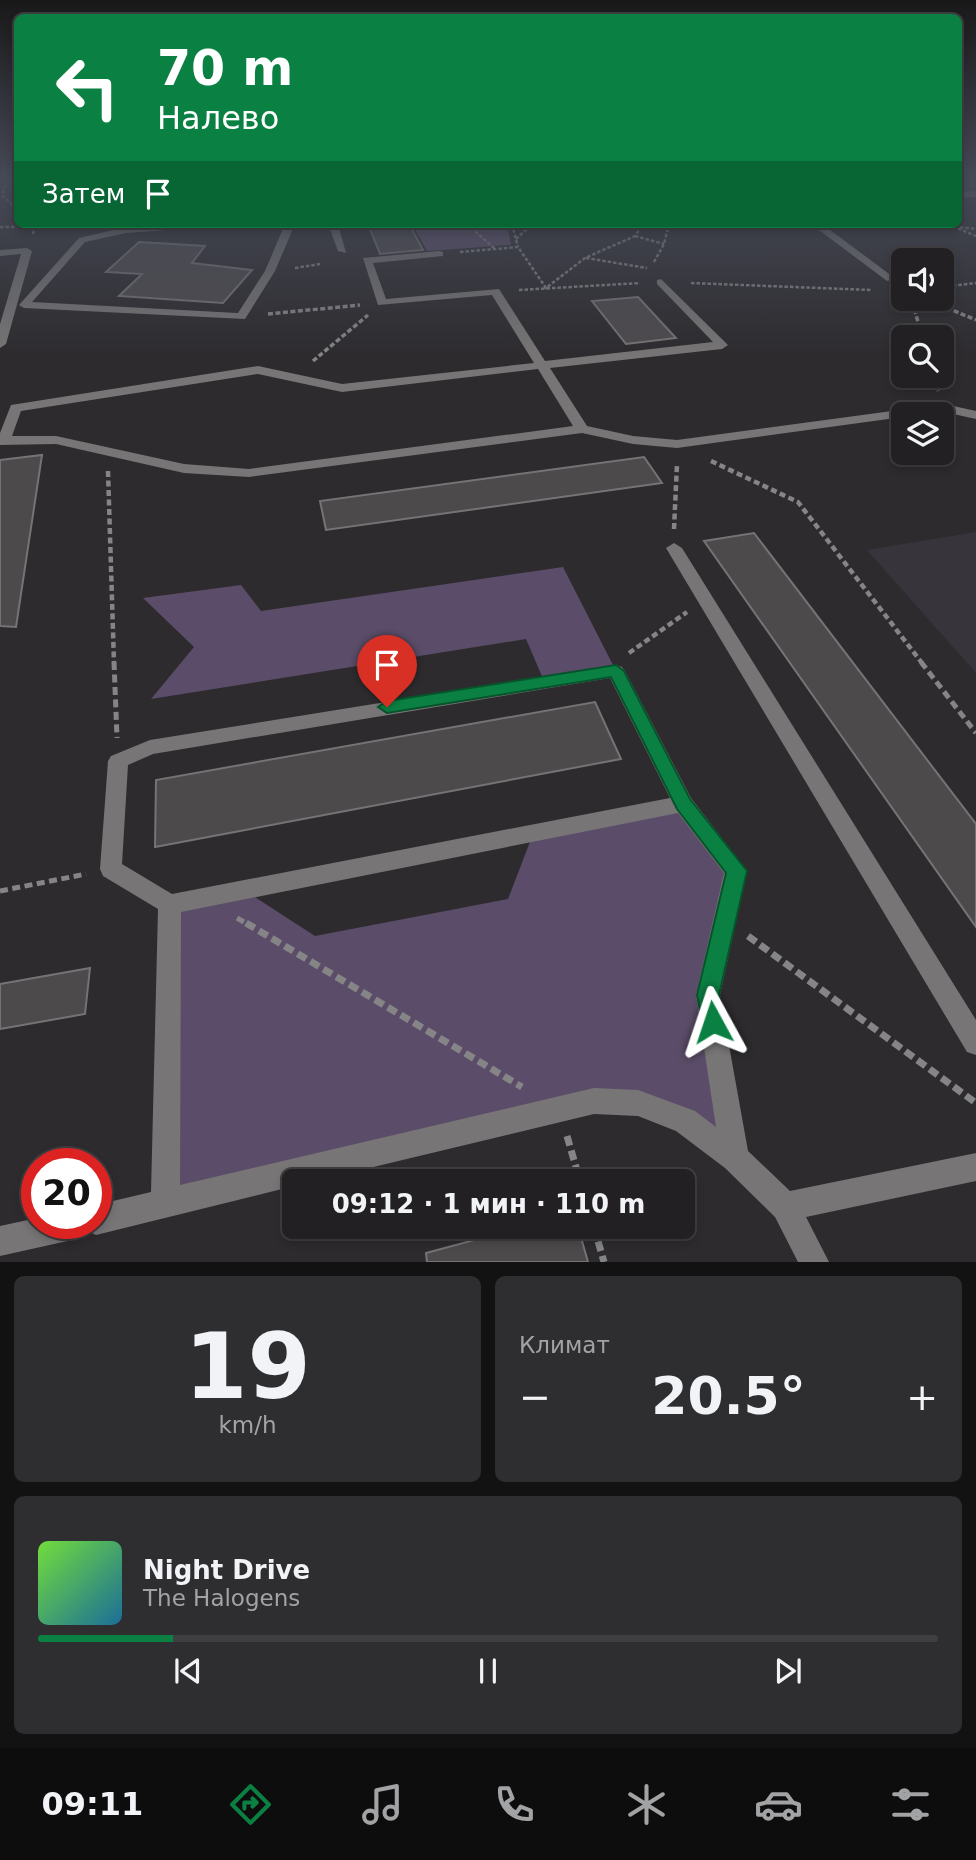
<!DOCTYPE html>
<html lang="ru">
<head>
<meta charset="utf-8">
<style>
  :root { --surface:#222022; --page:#2e2d2f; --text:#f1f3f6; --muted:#a2a3a5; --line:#3f3e40; --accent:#0b8043 }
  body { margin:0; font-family:"DejaVu Sans",sans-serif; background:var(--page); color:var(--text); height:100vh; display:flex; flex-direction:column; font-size:26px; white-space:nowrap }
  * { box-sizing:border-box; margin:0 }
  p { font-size:23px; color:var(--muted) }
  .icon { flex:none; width:38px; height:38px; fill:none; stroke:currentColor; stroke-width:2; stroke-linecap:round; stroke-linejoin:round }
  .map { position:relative; height:1262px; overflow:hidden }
  .details { display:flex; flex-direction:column; gap:14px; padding:14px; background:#131213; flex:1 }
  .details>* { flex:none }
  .hud { position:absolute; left:14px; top:14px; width:948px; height:214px; border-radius:10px; box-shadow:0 4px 10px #0003,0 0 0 2px var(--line); background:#0b8043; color:#fff; overflow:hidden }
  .controls { position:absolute; left:891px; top:248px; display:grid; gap:14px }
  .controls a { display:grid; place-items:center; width:63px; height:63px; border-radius:10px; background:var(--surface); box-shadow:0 4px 10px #0003,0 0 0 2px var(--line); font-size:35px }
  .speed { position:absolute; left:21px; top:1148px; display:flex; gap:14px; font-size:35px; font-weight:700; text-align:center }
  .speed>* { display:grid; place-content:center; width:91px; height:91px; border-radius:50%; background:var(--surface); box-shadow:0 4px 10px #0003,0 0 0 2px var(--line); line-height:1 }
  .speed .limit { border:10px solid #d22; background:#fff; color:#111 }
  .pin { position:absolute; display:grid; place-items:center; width:60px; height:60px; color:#fff; margin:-72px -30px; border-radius:50% 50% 50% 0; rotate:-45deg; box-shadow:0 0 7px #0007 }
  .pin .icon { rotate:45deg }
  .me { position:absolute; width:77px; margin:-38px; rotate:355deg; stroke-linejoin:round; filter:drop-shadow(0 0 5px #0008) }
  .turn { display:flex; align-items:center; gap:24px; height:147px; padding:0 28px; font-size:32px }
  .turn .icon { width:91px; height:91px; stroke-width:2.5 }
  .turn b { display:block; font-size:49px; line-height:60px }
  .then { display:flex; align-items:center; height:66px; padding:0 28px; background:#0003; gap:14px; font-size:26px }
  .big { font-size:52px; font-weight:700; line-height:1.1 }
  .details .tile { flex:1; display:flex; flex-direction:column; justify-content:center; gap:10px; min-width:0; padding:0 24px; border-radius:10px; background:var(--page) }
  .details .dial { align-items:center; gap:0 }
  .dial b { font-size:91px; line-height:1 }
  .song { display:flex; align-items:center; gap:21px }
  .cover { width:84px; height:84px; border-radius:10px; background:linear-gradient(135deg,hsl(100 70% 55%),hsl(200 70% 35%)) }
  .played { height:7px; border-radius:4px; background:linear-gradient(90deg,var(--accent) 15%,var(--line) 15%) }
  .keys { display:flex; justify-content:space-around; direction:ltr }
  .heat { display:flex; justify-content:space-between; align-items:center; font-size:38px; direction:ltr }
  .details .tiles { flex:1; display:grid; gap:14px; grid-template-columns:1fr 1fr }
  .tile:last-child { grid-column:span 2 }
  .trip { position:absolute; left:282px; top:1169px; width:413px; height:70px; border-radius:10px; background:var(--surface); box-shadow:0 4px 10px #0003,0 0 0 2px var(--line); font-weight:700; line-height:70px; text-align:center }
  .menu { display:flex; height:112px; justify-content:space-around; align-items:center; background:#0e0d0e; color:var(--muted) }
  .menu .icon { width:49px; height:49px }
  .menu .on { color:var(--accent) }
  .menu b { font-size:32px; color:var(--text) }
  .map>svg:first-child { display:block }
  .built { fill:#38343b }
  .green { fill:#5b4d69 }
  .building { fill:#4d4a4c; stroke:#757375; stroke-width:2 }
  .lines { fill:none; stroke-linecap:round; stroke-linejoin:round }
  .path-far4 { stroke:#858486; stroke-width:2.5; stroke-dasharray:3.5 2; stroke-linecap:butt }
  .path-far3 { stroke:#858486; stroke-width:3.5; stroke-dasharray:5 2.5; stroke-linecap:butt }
  .path-far2 { stroke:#858486; stroke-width:4.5; stroke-dasharray:6 3.5; stroke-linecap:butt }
  .path-far1 { stroke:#858486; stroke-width:5; stroke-dasharray:8 4.5; stroke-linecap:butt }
  .path { stroke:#858486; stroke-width:7; stroke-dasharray:10 5; stroke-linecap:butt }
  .minor { fill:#777575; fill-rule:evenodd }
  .route { fill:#0b8043; stroke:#07532c; stroke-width:2 }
</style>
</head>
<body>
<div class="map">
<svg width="976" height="1262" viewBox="0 0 976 1262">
  <rect width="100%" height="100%" fill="#2d2b2e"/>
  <path class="built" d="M976 532V673L867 550Z"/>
  <path class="green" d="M412 224H507L511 245 427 251Z
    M563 567 616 671 544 681 526 639 151 699 194 647 143 598 241 585 261 611Z
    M683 804 736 871 708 995 735 1158 638 1103 165 1205 170 904 244 890 315 936 508 899 533 834Z"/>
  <path class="building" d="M368 224H409L423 250 380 254Z
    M139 242 205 246 192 263 252 270 223 303 119 296 142 274 106 272Z
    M638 297 676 338 626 344 592 301Z
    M42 455 16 627 0 626V460Z
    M644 457 662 483 326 530 320 501Z
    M754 533 976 824V927L704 541Z
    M595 702 621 759 155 847 156 780Z
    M90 968 85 1014 0 1029V984Z
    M523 1227H578L588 1262H427L426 1253Z"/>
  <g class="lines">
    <path class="path-far4" d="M8 180 2 195 18 210
      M467 224 495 249
      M512 224 518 247
      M948 224 976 236
      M0 227H35
      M960 227 976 229
      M33 234 35 227 68 224
      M635 236 664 244
      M516 239 532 224
      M460 252 518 247 546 288 585 258 635 236 643 224
      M586 258 647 268
      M654 262 664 244 669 224
      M295 268 320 264
      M691 283 871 290
      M942 287 976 283
      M519 290 640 283
      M911 299 912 303
      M927 299 937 303"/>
    <path class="path-far3" d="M912 302 923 338
      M933 302 976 320
      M268 314 360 305
      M313 361 368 315
      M934 376 938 391"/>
    <path class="path-far2" d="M711 461 798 502 922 663
      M108 471 114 663
      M674 529 677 464
      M629 653 687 612"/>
    <path class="path-far1" d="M114 662 117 738
      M921 662 976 733
      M0 891 86 874
      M237 918 249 925"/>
    <path class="path" d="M246 923 522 1087
      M748 936 976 1103
      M567 1136 580 1181
      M594 1227 604 1262"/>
    <path class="minor" d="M976 191V197L959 198V192Z
      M169 224H213L208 227 126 233 85 242 32 302 238 313 265 271 285 224H295L275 271 245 319 24 308 19 305 79 238 126 227Z
      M328 224H338L346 253 338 251Z
      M811 224H822L896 279 887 281Z
      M27 248 32 251 6 344 0 348V324L21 254 0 256V250Z
      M439 251 443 252V256L373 263 386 299 499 289 545 361 713 342 657 284V280L661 279 728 345 722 349 550 368 587 426 633 436 677 440 944 404 976 411V419L944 412 903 415V417L677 448 633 444 582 433 249 477 184 473 56 444 0 445V433L11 405 258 366 342 384 534 363 492 295 378 305 363 258ZM538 369 573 426 249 469 184 464 56 436H12L21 411 258 374 342 392Z
      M674 543 682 548 976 1020V1055L967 1052 666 548Z
      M616 665 622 667 625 671 691 798 747 871 720 995 748 1151 790 1191 976 1153V1181L806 1217 829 1262H798L775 1217 725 1168 676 1131 638 1116 594 1114 315 1181H294V1186L96 1235 92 1233 81 1238 0 1256V1226L37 1218V1223H96V1205L151 1192 158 909 103 876 100 869 108 761 111 756 150 740ZM610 678 670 798 172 894 122 864 128 765 153 754ZM678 813 724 873 696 995 716 1127 695 1111 638 1090 594 1088 180 1185 181 912Z"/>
  </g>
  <linearGradient id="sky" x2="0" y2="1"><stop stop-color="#191819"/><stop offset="0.5" stop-color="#464a57"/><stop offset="1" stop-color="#464a57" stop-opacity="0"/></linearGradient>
  <rect width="976" height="357" fill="url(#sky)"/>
  <path class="route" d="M616 665 624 671 690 799 747 871 719 995 724 1022 721 1030 713 1033 704 1030 697 995 726 873 677 809 611 677 387 713 378 707 387 701Z"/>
</svg>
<div class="controls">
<a><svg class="icon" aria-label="sound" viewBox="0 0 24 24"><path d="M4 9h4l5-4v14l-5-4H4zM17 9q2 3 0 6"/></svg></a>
<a><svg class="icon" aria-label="search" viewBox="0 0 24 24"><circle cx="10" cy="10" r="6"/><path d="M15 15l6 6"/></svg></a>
<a><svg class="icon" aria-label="layers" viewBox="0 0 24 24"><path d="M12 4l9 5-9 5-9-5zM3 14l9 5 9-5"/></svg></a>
</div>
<div class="speed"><div class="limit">20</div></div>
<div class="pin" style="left:387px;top:707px;background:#d93025"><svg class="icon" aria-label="arrive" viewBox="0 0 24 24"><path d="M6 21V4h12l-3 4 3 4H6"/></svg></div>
<svg class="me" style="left:713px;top:1022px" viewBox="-20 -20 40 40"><path d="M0-17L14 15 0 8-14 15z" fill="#0b8043" stroke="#fff" stroke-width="4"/></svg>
<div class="trip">09:12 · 1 мин · 110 m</div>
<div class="hud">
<div class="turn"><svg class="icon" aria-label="left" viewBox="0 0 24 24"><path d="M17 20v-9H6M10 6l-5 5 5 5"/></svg><div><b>70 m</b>Налево</div></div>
<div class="then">Затем<svg class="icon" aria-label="arrive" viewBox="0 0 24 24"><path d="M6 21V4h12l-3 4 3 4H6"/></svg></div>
</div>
</div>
<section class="details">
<div class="tiles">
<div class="tile dial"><b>19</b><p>km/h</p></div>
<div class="tile"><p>Климат</p>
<div class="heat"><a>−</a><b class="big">20.5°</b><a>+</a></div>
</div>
<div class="tile">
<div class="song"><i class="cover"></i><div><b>Night Drive</b><p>The Halogens</p></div></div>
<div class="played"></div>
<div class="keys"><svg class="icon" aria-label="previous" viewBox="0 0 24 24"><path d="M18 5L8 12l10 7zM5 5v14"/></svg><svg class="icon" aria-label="pause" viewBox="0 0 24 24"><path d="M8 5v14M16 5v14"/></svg><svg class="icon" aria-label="next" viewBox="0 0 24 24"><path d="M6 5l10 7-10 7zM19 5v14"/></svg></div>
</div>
</div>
</section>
<nav class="menu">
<b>09:11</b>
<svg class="icon on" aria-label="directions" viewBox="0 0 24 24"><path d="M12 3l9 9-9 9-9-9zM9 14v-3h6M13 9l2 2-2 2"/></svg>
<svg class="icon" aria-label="music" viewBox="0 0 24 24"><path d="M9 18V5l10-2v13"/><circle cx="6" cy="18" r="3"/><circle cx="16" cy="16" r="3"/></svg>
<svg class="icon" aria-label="phone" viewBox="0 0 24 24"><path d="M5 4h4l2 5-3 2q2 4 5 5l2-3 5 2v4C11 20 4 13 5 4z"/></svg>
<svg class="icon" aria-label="climate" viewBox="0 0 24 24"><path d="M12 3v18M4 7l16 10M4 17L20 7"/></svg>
<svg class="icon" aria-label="car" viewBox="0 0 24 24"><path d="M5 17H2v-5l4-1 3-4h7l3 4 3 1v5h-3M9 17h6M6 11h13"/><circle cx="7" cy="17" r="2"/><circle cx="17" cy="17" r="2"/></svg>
<svg class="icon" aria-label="filters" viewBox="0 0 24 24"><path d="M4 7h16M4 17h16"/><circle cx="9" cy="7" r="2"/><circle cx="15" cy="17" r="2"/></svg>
</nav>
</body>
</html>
